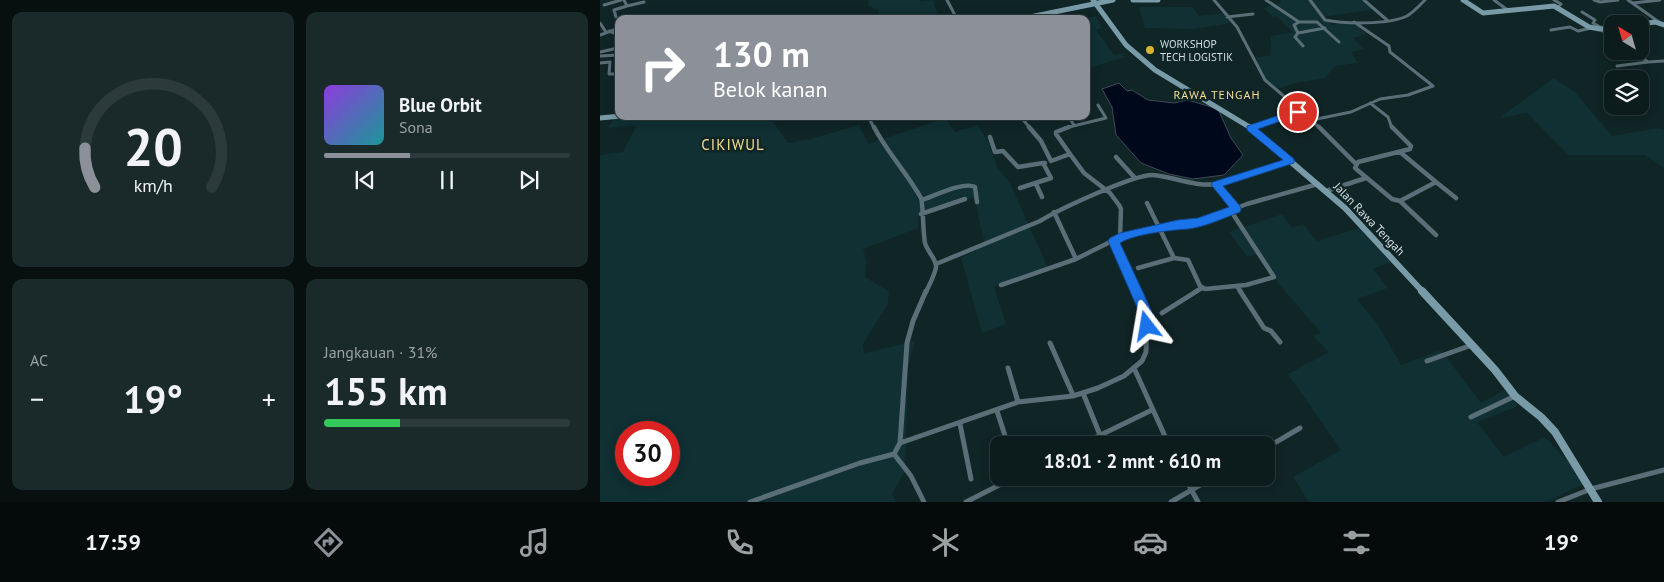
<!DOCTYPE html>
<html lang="id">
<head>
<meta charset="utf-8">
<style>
  :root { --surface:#0c1c1c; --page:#1a2929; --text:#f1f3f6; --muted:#9aa1a3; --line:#2c3a3b; --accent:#8c9099 }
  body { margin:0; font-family:"PT Sans",sans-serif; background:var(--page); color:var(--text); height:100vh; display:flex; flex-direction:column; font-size:19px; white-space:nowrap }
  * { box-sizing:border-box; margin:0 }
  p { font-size:16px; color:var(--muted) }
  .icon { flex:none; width:28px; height:28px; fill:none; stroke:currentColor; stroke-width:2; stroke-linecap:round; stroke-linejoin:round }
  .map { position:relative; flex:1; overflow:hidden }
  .side { display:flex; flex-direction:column; gap:12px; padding:12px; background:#070f0f; width:600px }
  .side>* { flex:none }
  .banner { position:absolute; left:15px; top:15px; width:475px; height:105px; border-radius:10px; box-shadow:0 2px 12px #0003,0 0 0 1px var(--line); background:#8c9099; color:#fff; overflow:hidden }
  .needle { width:32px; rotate:323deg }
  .fabs { position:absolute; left:1004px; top:15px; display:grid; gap:10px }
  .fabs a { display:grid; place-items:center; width:45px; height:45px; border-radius:10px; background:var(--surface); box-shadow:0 2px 12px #0003,0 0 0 1px var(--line); font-size:25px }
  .speed { position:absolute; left:15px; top:421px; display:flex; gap:10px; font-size:25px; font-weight:700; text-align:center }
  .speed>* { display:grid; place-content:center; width:65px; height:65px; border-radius:50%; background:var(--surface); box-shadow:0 2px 12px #0003,0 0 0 1px var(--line); line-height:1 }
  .speed .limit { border:8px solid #d22; background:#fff; color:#111 }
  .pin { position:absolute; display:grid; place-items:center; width:42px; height:42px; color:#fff; margin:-21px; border:2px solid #fff; border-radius:50%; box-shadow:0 1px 5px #0007 }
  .me { position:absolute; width:55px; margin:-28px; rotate:346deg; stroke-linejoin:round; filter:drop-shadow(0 0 4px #0008) }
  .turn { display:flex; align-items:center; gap:18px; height:105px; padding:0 15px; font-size:22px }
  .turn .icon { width:65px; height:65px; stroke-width:2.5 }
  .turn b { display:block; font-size:35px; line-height:42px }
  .big { font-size:38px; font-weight:600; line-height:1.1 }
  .side .card { flex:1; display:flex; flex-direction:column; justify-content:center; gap:8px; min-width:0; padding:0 18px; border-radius:10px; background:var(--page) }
  .side .dial { align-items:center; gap:0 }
  .dial svg { height:130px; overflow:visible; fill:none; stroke:var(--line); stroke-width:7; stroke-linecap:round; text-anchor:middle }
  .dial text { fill:var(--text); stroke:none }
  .song { display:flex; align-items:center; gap:15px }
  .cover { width:60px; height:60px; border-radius:8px; background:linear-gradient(135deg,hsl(270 70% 55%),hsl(180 70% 35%)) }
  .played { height:5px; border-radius:2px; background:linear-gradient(90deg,var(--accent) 35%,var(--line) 35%) }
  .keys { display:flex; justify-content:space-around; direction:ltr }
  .heat { display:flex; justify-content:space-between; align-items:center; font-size:28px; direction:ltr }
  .charge { height:8px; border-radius:4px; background:linear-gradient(90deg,#34c759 31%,var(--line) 0) }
  .side .tiles { flex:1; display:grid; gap:12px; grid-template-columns:repeat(2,1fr) }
  .trip { position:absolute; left:390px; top:436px; width:285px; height:50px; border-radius:10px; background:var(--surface); box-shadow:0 2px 12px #0003,0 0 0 1px var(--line); font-weight:600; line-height:50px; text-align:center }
  .tabs { display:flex; height:80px; justify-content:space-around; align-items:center; background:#050b0b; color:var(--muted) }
  .tabs .icon { width:35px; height:35px }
  .tabs .selected { color:var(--accent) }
  .tabs b { font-size:22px; color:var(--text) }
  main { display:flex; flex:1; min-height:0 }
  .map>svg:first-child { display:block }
  .built { fill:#103033; fill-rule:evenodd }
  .water { fill:#00091b; stroke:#3f4956 }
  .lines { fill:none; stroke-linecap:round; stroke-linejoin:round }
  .street-far2 { stroke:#5a6e77; stroke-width:3 }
  .street-far1 { stroke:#5a6e77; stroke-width:4.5 }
  .street { stroke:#5a6e77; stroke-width:5 }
  .secondary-far2 { stroke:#799ba8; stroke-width:5 }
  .secondary-far1 { stroke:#799ba8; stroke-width:6 }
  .secondary { stroke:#799ba8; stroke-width:8 }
  .route { fill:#1a73e8; stroke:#114b97 }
  .poi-dot { fill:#dab333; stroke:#102526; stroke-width:2 }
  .labels { text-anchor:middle; stroke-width:5; stroke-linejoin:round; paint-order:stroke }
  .far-poi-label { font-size:11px; fill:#d2dedf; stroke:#102526; text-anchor:start }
  .far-quarter-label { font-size:12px; letter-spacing:1px; fill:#f8de91; stroke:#102526 }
  .street-label { font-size:12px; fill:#d2dedf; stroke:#102526 }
  .quarter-label { font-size:15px; letter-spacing:1px; fill:#f8de91; stroke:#102526 }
</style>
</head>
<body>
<main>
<section class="side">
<div class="tiles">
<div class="card dial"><svg viewBox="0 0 100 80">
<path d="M14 69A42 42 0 1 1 86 69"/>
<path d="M14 69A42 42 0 0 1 8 45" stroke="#8c9099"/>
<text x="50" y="56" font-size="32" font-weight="700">20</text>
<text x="50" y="72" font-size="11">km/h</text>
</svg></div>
<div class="card">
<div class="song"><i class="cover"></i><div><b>Blue Orbit</b><p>Sona</p></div></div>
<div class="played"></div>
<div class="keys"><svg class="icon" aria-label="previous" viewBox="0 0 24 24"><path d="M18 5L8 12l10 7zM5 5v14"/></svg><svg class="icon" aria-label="pause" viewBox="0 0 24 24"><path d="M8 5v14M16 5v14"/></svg><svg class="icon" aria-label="next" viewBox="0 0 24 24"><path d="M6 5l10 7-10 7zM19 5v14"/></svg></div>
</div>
<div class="card"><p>AC</p>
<div class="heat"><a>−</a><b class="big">19°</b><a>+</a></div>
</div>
<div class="card"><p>Jangkauan · 31%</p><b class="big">155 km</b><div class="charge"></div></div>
</div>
</section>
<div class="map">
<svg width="1064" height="502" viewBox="0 0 1064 502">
  <rect width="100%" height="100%" fill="#102526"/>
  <path class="built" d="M268 0H320V2L333 0 339 19H279V10L269 7Z
    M680 0H763L774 9 724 17 732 25 753 22 766 34 753 38 764 49 751 52 758 63 735 66 725 78 696 83 678 89 663 76 656 58 670 55 671 36 692 32 677 16 673 17 664 8 681 2Z
    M539 7H593L599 16 623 13 632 23 593 29 545 28Z
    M496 16 502 28 496 30 514 55 521 53 525 57 492 67 489 64 486 65 485 19Z
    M954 78 975 92 1012 136 1059 128 1064 130V168L1045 155H968L927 113 899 118Z
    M19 111V116H169L188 143 210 139 259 125 268 144 345 118 355 132 378 125 388 142 397 167 410 183 448 268 394 287 406 324 382 333 361 258 385 246 374 197 319 216 318 228 263 249 267 261 265 277 289 291 288 304 263 344 264 353 315 341 308 367 305 471 292 494 296 502H0V155L23 152 37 125 8 128ZM26 432H69V475H26Z
    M682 214 692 228 703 224 717 241 759 228 791 262 773 269 788 288 757 299 778 325 801 365 841 350 881 403 905 390 918 406 877 422 904 457 945 437 988 482 945 502H709L693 477 741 450 688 374 729 352 713 336 721 333 678 283 659 254 647 257 629 232Z"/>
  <path class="water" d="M519 83 527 91 532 90 548 100 574 103 588 100 618 109 631 138 643 155 624 175 593 179 569 174 541 163 516 135 512 107 502 89Z"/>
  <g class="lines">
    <path class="street-far2" d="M347 0 357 19
      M614 0 637 27 665 80 700 110 651 128
      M666 0 699 22H717L739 42
      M710 0 725 20C745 24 788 25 807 16 814 12 820 5 825 0
      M764 0 787 20
      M894 0 909 11
      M954 0 961 4 958 7
      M994 0 1000 2 1018 0
      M1028 0 1059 22
      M1033 3 1060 0
      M4 5 21 0
      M27 6 44 2
      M982 12 995 20 993 23 1002 28
      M39 16 40 19
      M16 17 14 10 27 6 24 0
      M627 17 653 14
      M699 22 694 25 698 33 695 37 703 46
      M0 23 6 32
      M1000 29 1012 37
      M951 30 970 27 978 31 991 28
      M9 31 19 35
      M698 33 725 28
      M0 35 19 28
      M1033 51 1048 62 1064 61
      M0 52 18 48
      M0 56 19 55
      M0 63 10 62 9 74H19
      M1017 66 1048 62
      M770 103 788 117 792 128
      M700 111 720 128
      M268 116 274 128
      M420 116 430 128
      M468 116 474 125
      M712 120 751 112 780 99 808 95 833 86 790 52 789 46 754 22
      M465 128 506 118 498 105"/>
    <path class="street-far1" d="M274 127C287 152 307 173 321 198 323 202 323 234 325 243 327 251 337 260 336 267 335 275 329 285 326 292
      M429 127 441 141 451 161 470 154 484 173 510 193 519 205 521 209 520 237
      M469 127 456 132V134L470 154
      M719 127 756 164
      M792 127 811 146 810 149 758 162 755 168 792 199 800 201
      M651 128 654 127
      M390 137 395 152 403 151 418 167 443 163
      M800 152 836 182
      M516 157 535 178
      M436 184 442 197
      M617 184 636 209
      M420 188 451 178 443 163H445
      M726 191 766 178
      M322 200C334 196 364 181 375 187L377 202
      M547 203 574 258
      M454 212 476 259 520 237 578 224 588 225 600 222 647 204 718 184
      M321 214 365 199
      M836 235 800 201 836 182 856 198
      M514 241 538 292
      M336 264 440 221C458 210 534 174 553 175 574 177 595 187 617 184 638 181 669 168 690 161
      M538 268 574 258 588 260 600 286 605 289 646 285 674 277 631 211
      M401 285 476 259
      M637 286 641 292
      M595 292 602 288"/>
    <path class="street" d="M640 291 664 328 671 331 680 342
      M562 313 597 291
      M450 343 473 395
      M827 361 872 345
      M408 368 418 402
      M534 368 569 445
      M483 393 500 435
      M397 411 408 445
      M871 417 915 396
      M360 424 371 479
      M300 443 418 402 473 396 498 388 524 376 542 361 546 352 547 323 537 291
      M480 445 552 410
      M666 448 700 428
      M294 454 311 476 324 502
      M585 478 598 502
      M150 502 260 463 294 454 300 443 307 343 313 321 326 291
      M366 502 413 478
      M571 502 612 478
      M958 502 991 489 1064 470"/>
    <path class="secondary-far2" d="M493 0 526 45 555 70 651 128
      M533 0H558
      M863 0 883 13 954 6 989 27 1000 29 1012 28
      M420 19 513 0
      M1040 24 1055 22 1064 25
      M0 118 21 116"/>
    <path class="secondary-far1" d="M650 127 745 208 823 292"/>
    <path class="secondary" d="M822 291 895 370 915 396 941 417 955 432 998 502"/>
  </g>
  <path class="route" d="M698 109 701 110V114L658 129 694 159V163L623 186 640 206 641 209 640 212C624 218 605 227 588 229 571 230 534 234 520 243L553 314V326L552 330 547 332 543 330 540 314 508 241 510 238 520 233 578 220 598 218 629 207 613 187 611 184 613 182 683 160 647 130V126Z"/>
  <circle class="poi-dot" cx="550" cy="50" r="5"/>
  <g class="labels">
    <g class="far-poi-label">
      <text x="560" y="48">WORKSHOP<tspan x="560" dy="13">TECH LOGISTIK</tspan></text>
    </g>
    <g class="far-quarter-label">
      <text x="617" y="99">RAWA TENGAH</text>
    </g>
    <g class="street-label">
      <text transform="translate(769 219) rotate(46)" y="4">Jalan Rawa Tengah</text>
    </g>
    <g class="quarter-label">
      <text x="133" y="150">CIKIWUL</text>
    </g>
  </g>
</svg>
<div class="fabs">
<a><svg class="needle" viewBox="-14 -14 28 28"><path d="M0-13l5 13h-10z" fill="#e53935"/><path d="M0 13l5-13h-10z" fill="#9aa1a3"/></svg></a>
<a><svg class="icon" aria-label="layers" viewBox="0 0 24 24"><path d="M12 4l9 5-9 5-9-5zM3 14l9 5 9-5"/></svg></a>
</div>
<div class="speed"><div class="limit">30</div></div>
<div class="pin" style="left:698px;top:112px;background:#d93025"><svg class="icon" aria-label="arrive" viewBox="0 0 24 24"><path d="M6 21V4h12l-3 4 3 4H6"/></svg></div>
<svg class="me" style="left:547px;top:326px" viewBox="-20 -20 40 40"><path d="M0-17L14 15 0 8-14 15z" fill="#1a73e8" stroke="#fff" stroke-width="4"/></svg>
<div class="trip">18:01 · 2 mnt · 610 m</div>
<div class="banner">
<div class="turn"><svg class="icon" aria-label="right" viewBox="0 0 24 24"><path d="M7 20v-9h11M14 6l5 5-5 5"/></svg><div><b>130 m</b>Belok kanan</div></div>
</div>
</div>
</main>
<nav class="tabs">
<b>17:59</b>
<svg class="icon selected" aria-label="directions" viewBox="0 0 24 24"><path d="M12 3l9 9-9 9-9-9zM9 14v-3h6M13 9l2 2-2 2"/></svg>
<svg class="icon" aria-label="music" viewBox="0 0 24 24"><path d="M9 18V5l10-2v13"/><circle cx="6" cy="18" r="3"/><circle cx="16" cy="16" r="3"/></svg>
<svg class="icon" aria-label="phone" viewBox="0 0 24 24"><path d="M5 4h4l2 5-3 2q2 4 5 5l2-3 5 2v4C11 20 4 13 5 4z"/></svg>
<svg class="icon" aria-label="climate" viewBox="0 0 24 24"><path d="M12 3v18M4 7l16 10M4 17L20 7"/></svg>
<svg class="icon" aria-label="car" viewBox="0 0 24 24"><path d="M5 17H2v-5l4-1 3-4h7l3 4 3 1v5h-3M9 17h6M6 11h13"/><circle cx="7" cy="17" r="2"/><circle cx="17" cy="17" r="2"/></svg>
<svg class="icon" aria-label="filters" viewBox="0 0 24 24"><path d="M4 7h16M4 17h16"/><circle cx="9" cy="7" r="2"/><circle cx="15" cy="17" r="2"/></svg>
<b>19°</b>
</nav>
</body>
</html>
